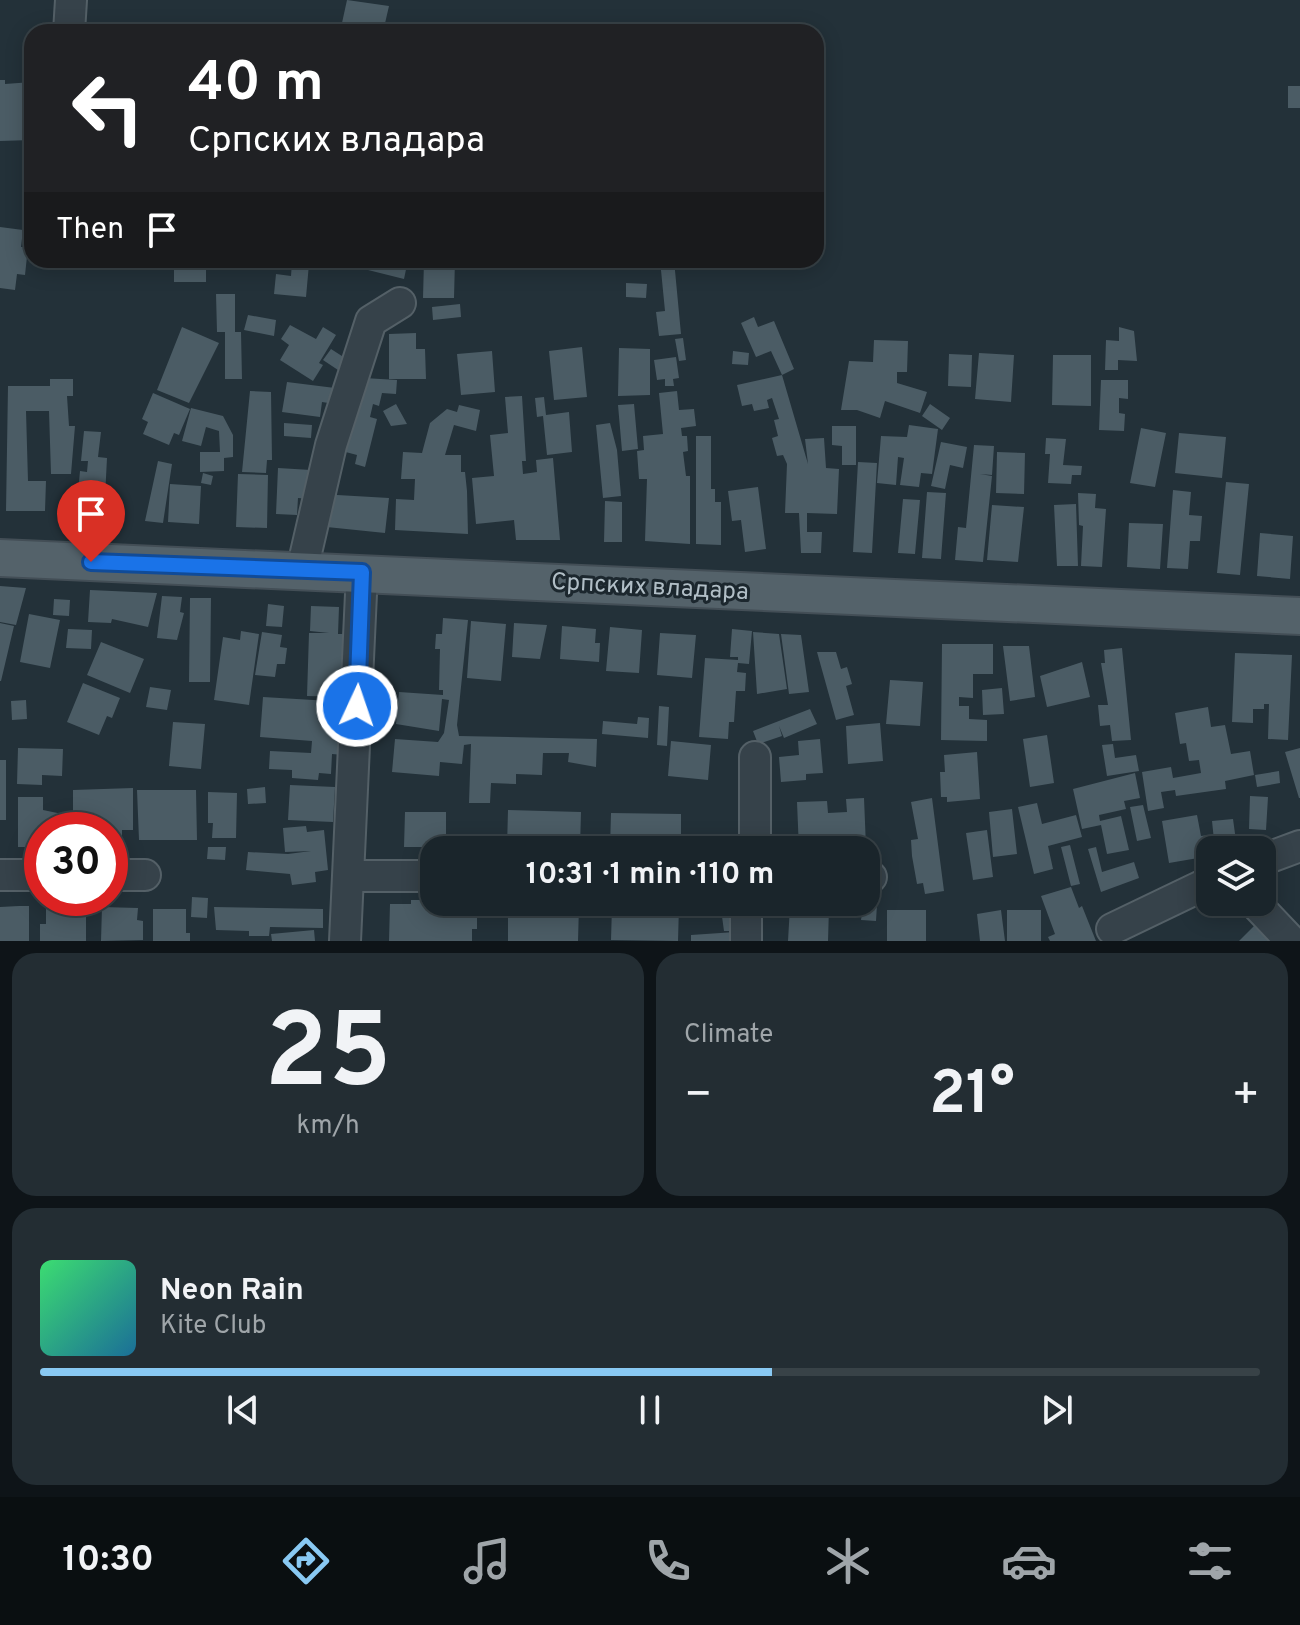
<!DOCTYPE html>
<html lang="en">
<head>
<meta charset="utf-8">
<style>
  :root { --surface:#1a252b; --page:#232d33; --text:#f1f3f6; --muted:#9fa5a9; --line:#384247; --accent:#89c9f3 }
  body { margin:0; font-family:Overpass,sans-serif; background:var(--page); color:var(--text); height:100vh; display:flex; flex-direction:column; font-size:30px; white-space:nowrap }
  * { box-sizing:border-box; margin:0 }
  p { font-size:26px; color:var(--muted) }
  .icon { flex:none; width:44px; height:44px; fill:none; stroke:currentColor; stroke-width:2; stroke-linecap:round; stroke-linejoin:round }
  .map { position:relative; height:941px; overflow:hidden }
  .drawer { display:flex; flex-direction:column; gap:12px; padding:12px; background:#0e1418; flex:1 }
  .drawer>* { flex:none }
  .hud { position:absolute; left:24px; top:24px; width:800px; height:244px; border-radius:24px; box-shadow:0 4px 20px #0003,0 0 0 2px var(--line); background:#202124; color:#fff; overflow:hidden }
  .controls { position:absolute; left:1196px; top:836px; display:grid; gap:16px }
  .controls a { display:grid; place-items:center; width:80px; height:80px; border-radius:16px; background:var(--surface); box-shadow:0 4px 20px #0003,0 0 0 2px var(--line); font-size:40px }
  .speed { position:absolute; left:24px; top:812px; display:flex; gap:16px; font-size:40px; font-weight:700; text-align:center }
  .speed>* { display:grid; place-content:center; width:104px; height:104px; border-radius:50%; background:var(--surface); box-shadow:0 4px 20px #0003,0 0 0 2px var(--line); line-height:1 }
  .speed .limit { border:12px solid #d22; background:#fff; color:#111 }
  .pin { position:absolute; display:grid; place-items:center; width:68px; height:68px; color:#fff; margin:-82px -34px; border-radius:50% 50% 50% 0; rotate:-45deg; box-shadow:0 0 8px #0007 }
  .pin .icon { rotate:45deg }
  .me { position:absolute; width:88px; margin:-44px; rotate:3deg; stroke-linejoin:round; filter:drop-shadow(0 0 6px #0008) }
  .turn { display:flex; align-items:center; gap:28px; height:168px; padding:0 32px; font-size:36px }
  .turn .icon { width:104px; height:104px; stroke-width:2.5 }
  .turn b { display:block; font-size:56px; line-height:68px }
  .then { display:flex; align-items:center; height:76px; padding:0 32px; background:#0003; gap:16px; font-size:30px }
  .big { font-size:60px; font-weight:700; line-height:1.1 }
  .drawer .card { flex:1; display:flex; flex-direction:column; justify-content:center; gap:12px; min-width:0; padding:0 28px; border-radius:24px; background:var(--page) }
  .drawer .dial { align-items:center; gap:0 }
  .dial b { font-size:104px; line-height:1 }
  .song { display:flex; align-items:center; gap:24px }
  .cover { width:96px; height:96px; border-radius:12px; background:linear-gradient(135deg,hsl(140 70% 55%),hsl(200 70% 35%)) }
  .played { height:8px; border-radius:4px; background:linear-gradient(90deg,var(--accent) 60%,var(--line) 60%) }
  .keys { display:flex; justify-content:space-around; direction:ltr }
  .heat { display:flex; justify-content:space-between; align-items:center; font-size:44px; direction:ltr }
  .drawer .tiles { flex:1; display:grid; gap:12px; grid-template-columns:1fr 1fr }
  .card:last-child { grid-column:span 2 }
  .trip { position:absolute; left:420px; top:836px; width:460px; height:80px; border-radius:24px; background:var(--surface); box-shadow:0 4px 20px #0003,0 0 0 2px var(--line); font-weight:700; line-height:80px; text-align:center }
  .menu { display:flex; height:128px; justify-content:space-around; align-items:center; background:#0a0f11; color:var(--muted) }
  .menu .icon { width:56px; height:56px }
  .menu .selected { color:var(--accent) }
  .menu b { font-size:36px; color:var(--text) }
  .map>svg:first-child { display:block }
  .building { fill:#4b5c65 }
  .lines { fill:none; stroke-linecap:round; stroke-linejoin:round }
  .minor-casing { stroke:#546067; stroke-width:34 }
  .major-casing { stroke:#434e56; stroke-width:40 }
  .minor { stroke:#36424a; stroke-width:30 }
  .major { stroke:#54626a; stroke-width:36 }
  .route-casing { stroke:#114b97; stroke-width:20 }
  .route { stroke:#1a73e8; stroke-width:14 }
  .labels { text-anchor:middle; stroke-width:6; stroke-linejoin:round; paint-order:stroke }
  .street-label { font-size:24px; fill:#b1bec6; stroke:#1c272e }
</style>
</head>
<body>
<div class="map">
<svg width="1300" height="941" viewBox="0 0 1300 941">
  <rect width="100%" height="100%" fill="#233139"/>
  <path class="building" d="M347 0 389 6 383 32H340Z
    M0 80H5V84L32 82V140L0 141Z
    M1288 86H1300V108H1288Z
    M0 227 23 230 21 247H28L25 275 17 274 15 290 0 288Z
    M174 260H206V282H174Z
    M328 260H408L404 279Z
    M424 260H455L454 298H423Z
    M660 260H674L681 334 659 336 656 312 665 311Z
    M292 262 309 264 306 297 274 294 276 274 291 276Z
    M626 283 647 284 646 298 626 297Z
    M216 294H235V332H241L242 379H225V332H217Z
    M460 304 461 317 433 320 432 307Z
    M248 315 276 320 274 336 244 330Z
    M754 317 758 327 774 321 794 369 782 375 771 351 756 357 741 323Z
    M290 325 316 339 323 327 336 335 319 363 323 365 313 381 280 360 289 345 281 339Z
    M182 327 219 343 189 403 157 390Z
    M1119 327 1134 331 1137 361 1118 360V370H1105L1106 340 1119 341Z
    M416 333V349H425L426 379H389V334Z
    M683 338 686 360 679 361 675 339Z
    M874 340 908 341 907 372H897V383L927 392 920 413 885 401 880 418 857 410H841L849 361 873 362Z
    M582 347 587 397 554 400 549 351Z
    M619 348 650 349V395L618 396Z
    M331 349 345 358 338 370 323 360Z
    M492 351 495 392 461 395 457 354Z
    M733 351 749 353 748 365 732 364Z
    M979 353 1014 355 1011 402 975 399Z
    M949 354 972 355 971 387 948 386Z
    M1053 355H1091V406L1052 405Z
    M676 357 679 378 673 379 674 386H665V379L657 380 654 360Z
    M782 375 808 464 805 439 824 438 826 468 839 469 837 514 807 513V532H822L821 553H801L799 513H785L787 464 783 455 777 456 772 438 778 436 774 420 779 419 772 398 767 400 769 408 754 411 752 404 742 406 737 385Z
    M364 378 397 380 396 394 382 393 379 406 373 404 370 417 377 419 365 467 355 464 357 455 338 450Z
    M50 379H73V396H67L69 426H75L71 474H51L49 411H26L28 481H46L45 511H6L8 386H50Z
    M1101 380H1128V399L1119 398V413L1125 414 1124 431 1099 430Z
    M287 382 343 389 341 405 322 402 320 417 282 412Z
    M250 391 271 392 272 460H267L266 473 242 472Z
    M677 391 679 410 694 409 696 426 681 428 682 436H687L688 451 683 452 686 476H690V544L645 541 647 479H639L637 451 644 450 643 436 663 434 659 393Z
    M153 393 190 409 179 435 174 433 169 445 143 434 148 422 142 419Z
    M522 396 526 461H522L523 474 537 472 536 460 553 458 560 540H516L514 520 476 524 472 478 494 476 490 435 508 433 505 397Z
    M544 397 546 415 569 412 572 452 547 455 543 416 537 417 535 398Z
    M396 404 407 424 391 426 383 411Z
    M634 404 638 449 622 451 618 405Z
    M930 404 950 418 942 430 922 416Z
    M459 405 480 410 476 431 454 425 445 455H461V472H465L467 491 468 534 395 530 396 499 414 500 415 479H401L403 452 422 453 430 423 447 409 457 412Z
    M191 408 223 416 233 435V457L224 458V471L200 472V452H220L219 431 206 427 201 446 182 441Z
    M284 423 312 425 311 438 284 436Z
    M610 423 617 450 621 496 603 498 596 425Z
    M909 425 938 429 932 474 921 473 919 487 900 485 904 458 898 457 896 485 877 483 881 436 907 437Z
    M832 426H856V465H842V446L832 445Z
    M1141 428 1166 433 1155 487 1130 483Z
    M84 431 101 432 98 457 107 458 104 517 76 514 80 471 87 472 88 461H81Z
    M1179 433 1226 437 1222 478 1175 473Z
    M696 436H711V489H715V502H721V545L696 544Z
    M1046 438 1066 439 1063 465 1082 466 1081 475H1072L1071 484 1048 483 1050 454H1045Z
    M941 442 967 447 963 468 950 465 945 489 931 486Z
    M974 445 994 446 992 475 980 474 992 476 983 562 955 560 958 527 966 528Z
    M997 452 1025 453 1024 494 996 493Z
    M158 461 172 464 163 523 145 521Z
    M858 462 877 463 872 553 853 552Z
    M278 468 311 470 310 499 298 498 297 515 276 514Z
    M203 473 213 476 211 485 201 483Z
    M238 474 268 475 267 528 236 527Z
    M1226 482 1249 484 1240 575 1217 573Z
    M170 484 201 486 199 524 168 522Z
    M758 487 766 549 745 552 741 520 732 521 728 491Z
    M1173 490 1191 492 1189 515 1202 516 1200 541H1190L1188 569 1167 568Z
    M927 492 946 493 941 559 922 558Z
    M1078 493 1096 494 1095 508 1106 509 1102 567 1081 566 1083 526 1079 525Z
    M320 494 389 498 385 533 317 526Z
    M903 499 920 500 915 554 898 553Z
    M605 501 622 502V542H604Z
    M1076 504 1078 566H1057L1054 505Z
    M992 505 1024 507 1018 562 987 560Z
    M1129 523 1163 524 1160 569 1127 567Z
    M1260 533 1293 536 1290 579 1257 576Z
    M0 586 26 588 16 625 0 622Z
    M90 590 157 593 148 627 112 619 111 623 88 622Z
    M162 596 182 597 180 612 184 613 177 640 157 638Z
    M190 598H211L210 682H189Z
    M54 599 70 600 69 616 53 615Z
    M268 604 284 606 282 627 266 626Z
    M311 606 339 607 338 634H344L342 697 307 696 309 633H329L310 631Z
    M29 614 60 620 50 668 20 662Z
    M443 618 468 620 457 725 459 736 597 739 596 767 568 762 569 753H543L542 775 516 774V784L491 783 490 803H469L471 744 464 745 462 764 440 762 439 776 392 772 395 739 438 742 444 733 449 700 442 699 439 731 396 724 399 692 443 695V690H439L440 649H435L436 634H442Z
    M471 621 506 624 501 681 467 678Z
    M0 623 14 626 1 681H0Z
    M514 623 547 625 540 659 512 657Z
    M562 626 596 629 595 643H600L599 662 560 659Z
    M610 627 642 630 639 673 606 671Z
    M68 629 92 630 91 649 66 648Z
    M732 629 752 631 749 664 738 663 737 672 746 673 745 691H736L734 722H729L728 739 699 737 705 658 738 660V657H730Z
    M241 631 259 634 249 705 214 700 223 637 240 640Z
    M262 632 282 635 280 647 287 648 285 664H277L275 677 255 675Z
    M753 632 779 634 787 689 757 694Z
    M660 633 696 635 692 678 657 675Z
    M781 634 801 635 809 692 789 694Z
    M101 642 144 659 130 693 87 675Z
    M942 644H993V674H973V698L959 697V706H969V719L987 720V741L941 740Z
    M1003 646H1029L1035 697 1010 701Z
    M1122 648 1131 740 1112 741 1110 725 1100 726 1098 705H1108L1101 663H1105L1104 650Z
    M817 652H836L841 669 847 667 852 684 846 686 854 715 836 720Z
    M1235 653 1292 655 1288 740 1268 739 1269 704H1264V709H1253V723L1232 722Z
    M1082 662 1090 697 1047 707 1040 676Z
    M890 680 923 682 920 726 886 724Z
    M83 683 120 698 112 718 107 716 99 735 67 722Z
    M150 687 171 690 167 710 146 707Z
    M1002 688 1004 714 983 715 982 690Z
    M263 697 347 702 344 755 332 754 331 774 319 773 318 780 292 778V770L269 769 270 751 311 753 312 741 260 737Z
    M26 700 27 719 12 720 11 701Z
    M659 706 669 707 667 746 657 745Z
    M1208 707 1211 727 1225 725 1231 754 1250 751 1254 775 1225 781 1226 789 1176 796 1175 790 1161 792 1164 808 1148 811 1142 772 1171 767 1173 778 1201 773 1199 760 1189 761 1186 743 1180 744 1175 713Z
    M810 709 817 724 784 738 779 726 782 736 758 744 753 731Z
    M638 717 649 718 648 738 602 734 603 721 637 724Z
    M173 722 205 724 201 769 169 766Z
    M880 723 883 761 848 764 846 726Z
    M1047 735 1054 783 1030 787 1023 739Z
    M820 739 823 773 806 774V780L781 782 779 757 799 755 798 741Z
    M671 741 711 745 708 780 668 776Z
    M1113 744 1115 758 1136 755 1139 771 1107 776 1102 745Z
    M18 748 63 749 62 776 42 775V785L17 784Z
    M1300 748V798H1299L1285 752Z
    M977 752 980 799 947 802V797H941L940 772H945L944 755Z
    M0 760H6V820H0Z
    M1279 771 1280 783 1257 787 1255 775Z
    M1135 773 1140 798 1124 801 1126 809 1099 815 1100 821 1121 816 1129 850 1107 854 1101 825 1082 829 1073 789Z
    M290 785 335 787 333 822 288 820Z
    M265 787 266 803 248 804 247 789Z
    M133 788V830H122V836H110V830H73V790Z
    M137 790H196L197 840H139Z
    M208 792 237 793 236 838H212L213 823H208Z
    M1250 796 1268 797 1266 830 1249 829Z
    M18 797H43V810L67 815V830H42V847H18Z
    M864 798 866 847 799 850 797 802 827 801 828 813 847 812 846 799Z
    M932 798 944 891 925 894 923 883 917 884 912 856 911 840 918 839 911 802Z
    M1037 803 1042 824 1076 815 1082 837 1048 846 1053 869 1034 874 1018 807Z
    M1143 805 1151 838 1137 841 1130 807Z
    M1012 809 1017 854 993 857 989 812Z
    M508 810 581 812 580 848 507 847Z
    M405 812H446V847H404Z
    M611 813 681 814V849L610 848Z
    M1197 815 1201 836 1208 835 1210 856 1169 863 1162 821Z
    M1233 819 1237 848 1215 850 1212 821Z
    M306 826 307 832 324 830 328 870 315 872 316 882 292 885 290 874 246 870 248 852 288 854 311 851 285 852 283 828Z
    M987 830 993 877 973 880 966 833Z
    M1070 845 1080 884 1071 886 1061 847Z
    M208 847H226L225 860 207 859Z
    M1096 847 1102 872 1134 862 1139 878 1101 892 1088 849Z
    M866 887 878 888 876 921 861 920Z
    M1071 887 1079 908 1082 906 1096 941H1050L1048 937 1055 934 1041 896Z
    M192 897 208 898 207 918 191 917Z
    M411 900H429V904L477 905V929H472V941H389L390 904H411Z
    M720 902H734L735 931H724Z
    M508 905 579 906 578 941H508Z
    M19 906H29V941H0V907Z
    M612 906H679L678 941 611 940Z
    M790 906 829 908 828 941H788Z
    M46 907H86V941H40V924H46Z
    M102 907 138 908 137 920 143 921V940L101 941Z
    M214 907 323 909V928L270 927 269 936H249V931L216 930Z
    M153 909H186V933H190V941H153Z
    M887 910H926V941H887Z
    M1001 910 1005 941H980L977 914Z
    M1007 910H1041V941H1007Z
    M1255 925 1271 941H1239Z
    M314 930 315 941H272L271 934Z
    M735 932V941H691V935Z"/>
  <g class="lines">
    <defs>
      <path id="minor" d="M69 32 71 0
        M302 570 331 445 371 321 400 303
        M755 850V757
        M1262 860 1300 846
        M0 875H42
        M110 875H145
        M349 876H434
        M866 877H871
        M1254 902 1291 941
        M1112 929 1210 882
        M345 941 362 572
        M746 941V902"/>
      <path id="major" d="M0 558 1300 616"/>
    </defs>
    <use href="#minor" class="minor-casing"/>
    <use href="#major" class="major-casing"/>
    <use href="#minor" class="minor"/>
    <use href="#major" class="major"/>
  </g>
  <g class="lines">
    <defs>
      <path id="route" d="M91 562 362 572 357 706"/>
    </defs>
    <use href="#route" class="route-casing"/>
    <use href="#route" class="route"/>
  </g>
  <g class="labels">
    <g class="street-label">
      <text transform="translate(650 586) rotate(3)" y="8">Српских владара</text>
    </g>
  </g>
</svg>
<div class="controls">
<a><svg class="icon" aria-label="layers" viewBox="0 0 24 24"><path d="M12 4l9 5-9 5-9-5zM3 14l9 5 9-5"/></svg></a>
</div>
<div class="speed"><div class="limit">30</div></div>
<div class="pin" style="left:91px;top:562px;background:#d93025"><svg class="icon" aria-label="arrive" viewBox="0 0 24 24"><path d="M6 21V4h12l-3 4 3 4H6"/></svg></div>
<svg class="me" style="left:357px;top:706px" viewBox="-20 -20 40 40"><circle r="17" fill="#1a73e8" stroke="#fff" stroke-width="3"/><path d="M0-11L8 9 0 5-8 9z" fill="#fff"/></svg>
<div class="trip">10:31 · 1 min · 110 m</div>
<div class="hud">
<div class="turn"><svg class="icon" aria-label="left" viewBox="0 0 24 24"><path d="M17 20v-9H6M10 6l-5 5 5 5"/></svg><div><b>40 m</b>Српских владара</div></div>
<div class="then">Then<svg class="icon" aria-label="arrive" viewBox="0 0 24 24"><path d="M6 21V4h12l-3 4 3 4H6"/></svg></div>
</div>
</div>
<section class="drawer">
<div class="tiles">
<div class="card dial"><b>25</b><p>km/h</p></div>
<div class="card"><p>Climate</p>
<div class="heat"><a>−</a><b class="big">21°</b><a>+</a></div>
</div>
<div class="card">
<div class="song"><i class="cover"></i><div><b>Neon Rain</b><p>Kite Club</p></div></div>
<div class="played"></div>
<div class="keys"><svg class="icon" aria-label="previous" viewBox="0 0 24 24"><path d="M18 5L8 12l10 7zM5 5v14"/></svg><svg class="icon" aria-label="pause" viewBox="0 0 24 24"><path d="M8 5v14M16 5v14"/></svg><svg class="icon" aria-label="next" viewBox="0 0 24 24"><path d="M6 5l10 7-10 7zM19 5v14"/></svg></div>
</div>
</div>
</section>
<nav class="menu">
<b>10:30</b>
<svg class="icon selected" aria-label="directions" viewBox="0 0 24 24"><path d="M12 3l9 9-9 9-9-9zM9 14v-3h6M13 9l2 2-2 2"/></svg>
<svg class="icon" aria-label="music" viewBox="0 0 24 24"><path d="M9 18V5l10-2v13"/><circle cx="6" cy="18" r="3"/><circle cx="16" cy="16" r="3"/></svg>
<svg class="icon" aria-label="phone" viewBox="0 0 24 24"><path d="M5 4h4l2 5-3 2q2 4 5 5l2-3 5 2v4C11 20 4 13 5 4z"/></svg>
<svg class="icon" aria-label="climate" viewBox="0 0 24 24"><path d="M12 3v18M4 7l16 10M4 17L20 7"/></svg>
<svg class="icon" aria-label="car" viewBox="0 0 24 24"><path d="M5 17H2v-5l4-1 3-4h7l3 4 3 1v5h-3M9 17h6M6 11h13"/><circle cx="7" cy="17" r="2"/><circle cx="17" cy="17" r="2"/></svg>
<svg class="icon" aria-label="filters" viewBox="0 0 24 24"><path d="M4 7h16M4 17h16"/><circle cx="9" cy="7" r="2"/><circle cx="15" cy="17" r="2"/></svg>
</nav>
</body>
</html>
